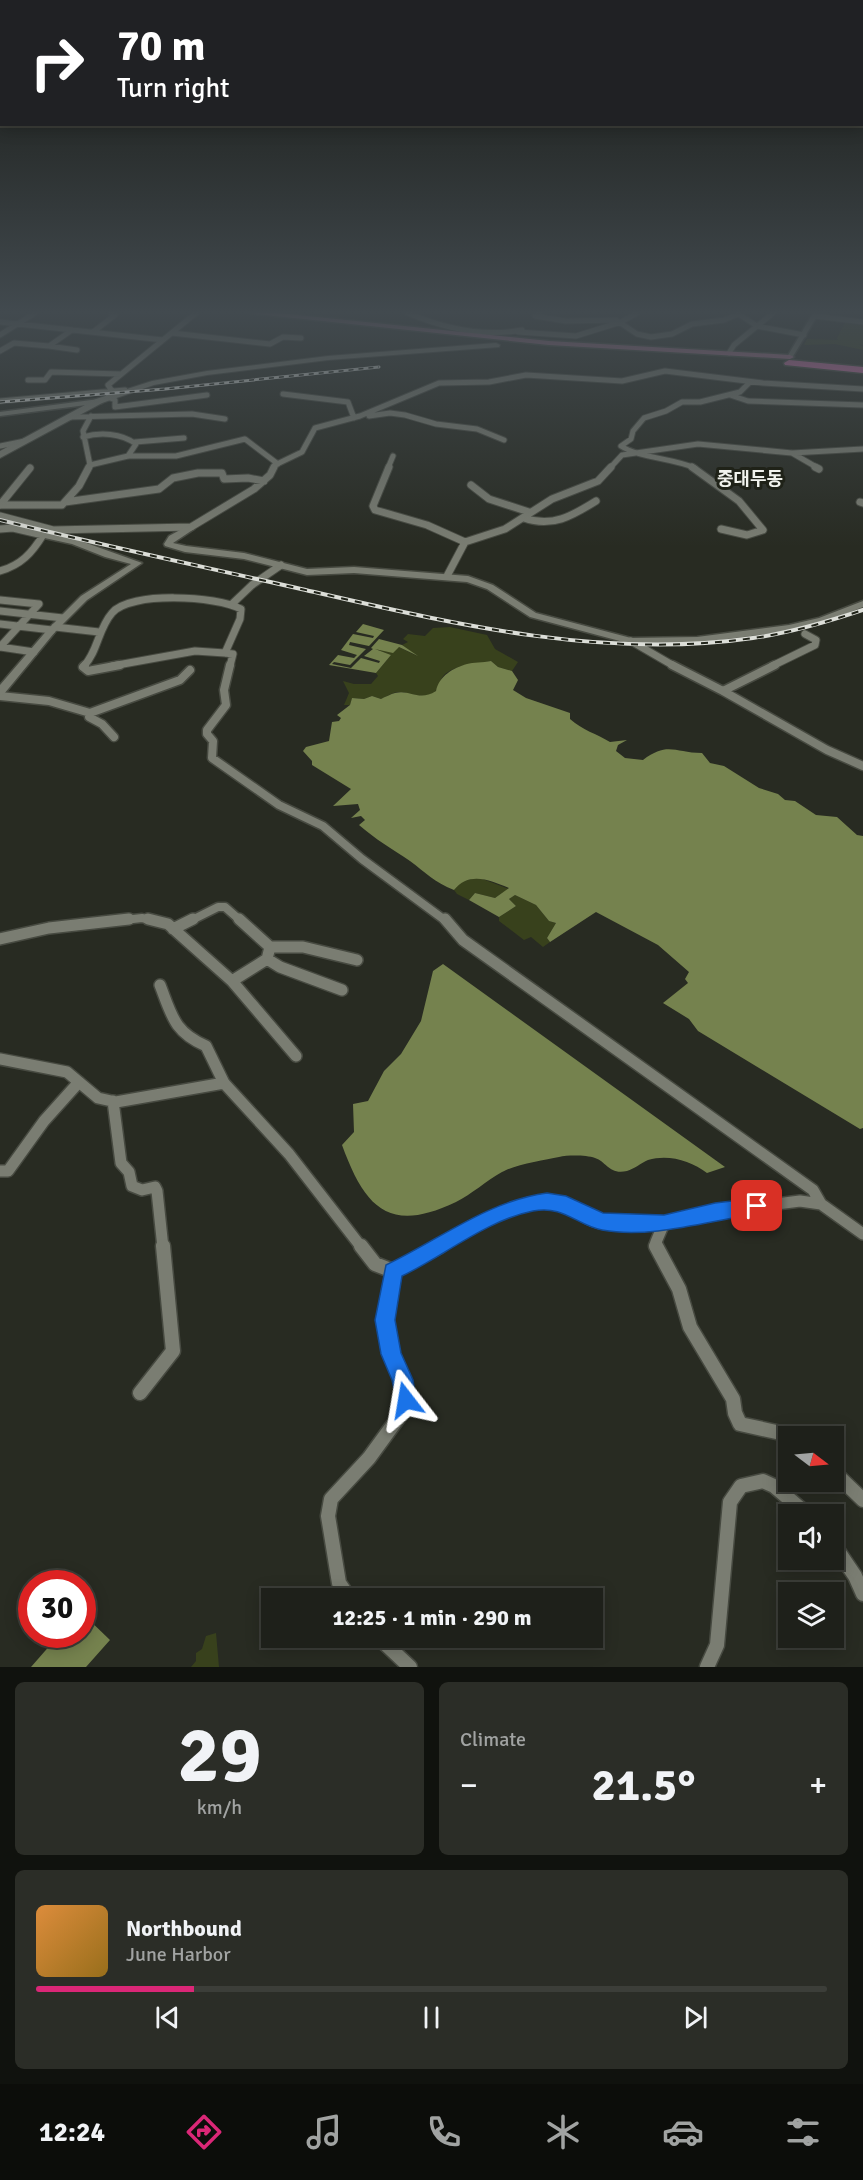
<!DOCTYPE html>
<html lang="en">
<head>
<meta charset="utf-8">
<style>
  :root { --surface:#1e201a; --page:#2b2d27; --text:#f1f3f6; --muted:#a1a3a2; --line:#3c3e39; --accent:#db2777 }
  body { margin:0; font-family:Signika,"Noto Sans KR",sans-serif; background:var(--page); color:var(--text); height:100vh; display:flex; flex-direction:column; font-size:22px; white-space:nowrap }
  * { box-sizing:border-box; margin:0 }
  p { font-size:20px; color:var(--muted) }
  .icon { flex:none; width:33px; height:33px; fill:none; stroke:currentColor; stroke-width:2; stroke-linecap:round; stroke-linejoin:round }
  .map { position:relative; height:1667px; overflow:hidden }
  .drawer { display:flex; flex-direction:column; gap:15px; padding:15px; background:#10120e; flex:1 }
  .drawer>* { flex:none }
  .guide { position:absolute; left:0px; top:0px; width:864px; height:126px; box-shadow:0 3px 15px #0003,0 0 0 2px var(--line); background:#202124; color:#fff; overflow:hidden }
  .needle { width:39px; rotate:106deg }
  .buttons { position:absolute; left:778px; top:1426px; display:grid; gap:12px }
  .buttons a { display:grid; place-items:center; width:66px; height:66px; border-radius:0px; background:var(--surface); box-shadow:0 3px 15px #0003,0 0 0 2px var(--line); font-size:30px }
  .speed { position:absolute; left:18px; top:1570px; display:flex; gap:12px; font-size:30px; font-weight:700; text-align:center }
  .speed>* { display:grid; place-content:center; width:78px; height:78px; border-radius:50%; background:var(--surface); box-shadow:0 3px 15px #0003,0 0 0 2px var(--line); line-height:1 }
  .speed .limit { border:9px solid #d22; background:#fff; color:#111 }
  .pin { position:absolute; display:grid; place-items:center; width:51px; height:51px; color:#fff; margin:-26px; border-radius:12px; box-shadow:0 3px 9px #0006 }
  .me { position:absolute; width:66px; margin:-33px; rotate:346deg; stroke-linejoin:round; filter:drop-shadow(0 0 4px #0008) }
  .turn { display:flex; align-items:center; gap:21px; height:126px; padding:0 18px; font-size:27px }
  .turn .icon { width:78px; height:78px; stroke-width:2.5 }
  .turn b { display:block; font-size:42px; line-height:51px }
  .big { font-size:45px; font-weight:700; line-height:1.1 }
  .drawer .widget { flex:1; display:flex; flex-direction:column; justify-content:center; gap:9px; min-width:0; padding:0 21px; border-radius:9px; background:var(--page) }
  .drawer .dial { align-items:center; gap:0 }
  .dial b { font-size:78px; line-height:1 }
  .song { display:flex; align-items:center; gap:18px }
  .cover { width:72px; height:72px; border-radius:9px; background:linear-gradient(135deg,hsl(30 70% 55%),hsl(40 70% 35%)) }
  .played { height:6px; border-radius:3px; background:linear-gradient(90deg,var(--accent) 20%,var(--line) 20%) }
  .keys { display:flex; justify-content:space-around; direction:ltr }
  .heat { display:flex; justify-content:space-between; align-items:center; font-size:33px; direction:ltr }
  .drawer .tiles { flex:1; display:grid; gap:15px; grid-template-columns:1fr 1fr }
  .widget:last-child { grid-column:span 2 }
  .trip { position:absolute; left:261px; top:1588px; width:342px; height:60px; border-radius:0px; background:var(--surface); box-shadow:0 3px 15px #0003,0 0 0 2px var(--line); font-weight:700; line-height:60px; text-align:center }
  .tab-bar { display:flex; height:96px; justify-content:space-around; align-items:center; background:#0c0d0a; color:var(--muted) }
  .tab-bar .icon { width:42px; height:42px }
  .tab-bar .active { color:var(--accent) }
  .tab-bar b { font-size:27px; color:var(--text) }
  .map>svg:first-child { display:block }
  .green { fill:#38411c }
  .water { fill:#75824e }
  .lines { fill:none; stroke-linecap:round; stroke-linejoin:round }
  .minor-far4-casing { stroke:#474a41; stroke-width:7 }
  .minor-far3-casing { stroke:#474a41; stroke-width:9 }
  .minor-far2-casing { stroke:#474a41; stroke-width:11 }
  .minor-far1-casing { stroke:#474a41; stroke-width:14 }
  .minor-casing { stroke:#474a41; stroke-width:17 }
  .tertiary-casing { stroke:#474a41; stroke-width:3 }
  .secondary-casing { stroke:#474a41; stroke-width:2 }
  .primary-casing { stroke:#474a41; stroke-width:3 }
  .motorway-casing { stroke:#474a41; stroke-width:3 }
  .minor-far4 { stroke:#7a7d72; stroke-width:5 }
  .minor-far3 { stroke:#7a7d72; stroke-width:7 }
  .minor-far2 { stroke:#7a7d72; stroke-width:8 }
  .minor-far1 { stroke:#7a7d72; stroke-width:11 }
  .minor { stroke:#7a7d72; stroke-width:14 }
  .tertiary { fill:#7a7d72; fill-rule:evenodd }
  .secondary { fill:#7a7d72; fill-rule:evenodd }
  .primary { fill:#bd789e; fill-rule:evenodd }
  .motorway { fill:#e975bb; fill-rule:evenodd }
  .rail-far1-casing { stroke:#dcded8; stroke-width:3 }
  .rail-casing { stroke:#dcded8; stroke-width:4 }
  .rail-far1 { stroke:#1f2218; stroke-width:1.5; stroke-dasharray:5; stroke-linecap:butt }
  .rail { stroke:#1f2218; stroke-width:2; stroke-dasharray:7; stroke-linecap:butt }
  .route { fill:#1a73e8; stroke:#114b97; stroke-width:1.5 }
  .labels { text-anchor:middle; stroke-width:6; stroke-linejoin:round; paint-order:stroke }
  .far-quarter-label { font-size:18px; font-weight:bold; fill:#f1f3ed; stroke:#1f2218 }
</style>
</head>
<body>
<div class="map">
<svg width="863" height="1667" viewBox="0 0 863 1667">
  <rect width="100%" height="100%" fill="#282b22"/>
  <path class="green" d="M846 321 863 323V345L858 344 863 346V350L835 344 804 345 807 339 838 340 837 338Z
    M450 627 487 635 495 649 518 662 512 671 498 667 491 661C475 665 459 663 445 674 439 679 440 690 432 694 420 699 410 692 399 692 393 692 386 697 381 699L372 696 364 699 352 698 350 705H344L349 693 343 681 354 684H371L378 676 376 673 391 655 375 649 399 647 417 656 402 645 408 642 403 639 408 634 425 636 433 628Z
    M480 878 509 889 495 898 475 893 469 900 457 894 454 890C461 880 468 879 480 878Z
    M515 895 536 905 549 921 556 923 547 938 550 942 543 947 531 937 524 940 499 921V917L516 906 509 899Z
    M216 1633 219 1667H191L196 1661V1653L202 1649 206 1636Z"/>
  <path class="water" d="M363 624 384 630 369 646 350 642 349 645 366 649 350 665 334 662 332 664 351 668 361 658 379 663 380 661 364 656 373 649 371 648 379 639 402 645 418 656 399 647 393 653 375 649 391 655 376 673 329 665 338 655 354 658 357 655 341 650 353 634 373 638 374 636 356 632Z
    M491 661 498 667 512 671 518 680 513 690 526 698 570 713V719C582 730 597 734 610 742L627 740 618 745 616 751 625 758 643 760C668 741 675 753 702 753L710 763 724 766 759 788 778 794 785 800 795 801 816 815 837 817 857 835 863 836V1128L860 1129 698 1031 689 1019 663 1003 688 983 685 979 689 972 658 945 596 912 550 942 547 938 556 923 549 921 536 905 515 895 509 899 516 906 499 917 469 900 475 893 495 898 509 888C490 880 469 871 454 890 434 882 426 873 410 861 392 849 375 839 359 825L365 820 361 816 351 818 360 810 358 804 333 806 351 789 312 765V761L303 751 306 747 329 741 332 722 339 721 341 718 337 715 350 705 352 698 364 699 372 696 381 699C385 697 391 694 395 693 410 689 419 702 436 691 439 676 453 668 467 664 473 662 483 663 491 661Z
    M443 964 725 1167 707 1173C691 1161 669 1154 648 1160 641 1163 634 1169 627 1171 609 1175 607 1162 595 1158 586 1155 568 1155 559 1157 544 1160 514 1165 502 1172 486 1181 472 1194 456 1202 389 1234 365 1208 342 1145L354 1132 353 1104 368 1101 384 1071 401 1054 421 1021 433 971Z
    M83 1614 110 1640 86 1667H31L59 1635H82Z"/>
  <g class="lines">
    <defs>
      <path id="minor-far4" d="M408 313C443 328 484 337 522 330
        M540 313 535 316 566 321 616 320 637 334 651 337 672 334 692 324 724 320 738 314
        M737 313 757 326 804 335
        M815 316 863 322
        M0 322 163 340
        M93 332 115 315 111 313
        M518 332 576 336 621 322 637 313
        M172 333 270 344 283 337 301 338
        M0 335 35 313
        M49 346 77 350
        M0 351 14 343 49 346 72 330
        M729 353 734 345 773 313
        M28 380H45L51 372 121 374
        M112 391 108 385 196 313
        M283 394 348 402 354 418
        M730 395 748 401 863 405
        M108 397 115 400V407L207 395
        M0 401 125 390
        M369 416 390 413 405 415 436 424 477 429 504 440
        M70 417 192 414 225 419
        M83 437C100 432 121 433 136 444L128 456
        M135 442 184 438
        M0 446 25 441
        M792 453 818 468
        M90 465 128 456H176L245 439 278 464
        M88 468 90 465 83 431 91 416
        M273 468 275 465 302 452 315 428 360 416 439 383 489 382 526 375 622 381 665 371 763 383 863 389
        M388 468 393 456
        M610 468 622 455 698 444 792 453 863 449
        M695 468C673 458 639 458 621 446L631 439 633 431 644 418 666 411 682 402H700L740 392 750 382"/>
      <path id="minor-far3" d="M389 467 373 506 375 510 427 525 465 542
        M692 467 739 501 763 530 747 535 721 529
        M815 467 819 469
        M471 485 489 499 529 512
        M65 502 159 489 173 478 198 473H222L224 479 248 478 264 481
        M860 502 863 503
        M0 505H62L79 486 89 467
        M0 505 30 468
        M0 516 53 530 191 527 254 489 270 475 274 467
        M524 518C552 528 572 516 596 501
        M0 529 13 528 43 535C32 553 21 565 0 571
        M447 576 465 542 505 529 552 499 598 481 611 467
        M0 600 39 604 0 647
        M232 604 252 585 281 565
        M0 611 63 618
        M0 624 52 630
        M55 627 99 632
        M631 641 674 666
        M0 647 34 652
        M225 653 233 654 230 666
        M84 666C98 651 98 629 112 613 130 591 217 596 241 609L240 619 225 653
        M112 666 195 651 225 653
        M772 666 815 645 816 640 805 634"/>
      <path id="minor-far2" d="M85 665 83 667 88 671 120 665
        M230 665 224 690 226 705 207 730V734L213 741 212 758 279 805 323 826 362 859 446 921
        M672 665 723 691 827 750 863 766
        M723 691 775 665
        M0 696 49 701 90 713 89 717 102 724 114 737
        M90 713 180 680 190 670
        M115 921 142 918 155 921
        M190 921 218 907H225L241 921"/>
      <path id="minor-far1" d="M148 919 168 924 232 981 296 1056
        M445 919 463 940 813 1190 821 1204
        M173 929 193 919
        M0 939 49 928 129 919
        M270 947H303L357 960
        M267 959 280 967 342 990
        M232 981 267 959 270 947 239 919
        M160 985C172 1016 174 1032 206 1046L224 1083 289 1154 362 1248
        M0 1059 67 1072 98 1098 116 1102 224 1083
        M113 1101 121 1163 129 1172 132 1186 142 1190 155 1187 157 1191 163 1248
        M0 1171H8L44 1121 79 1082
        M437 1248 476 1224 508 1210 530 1203 547 1201 566 1205 602 1221 664 1223 715 1212 800 1201 821 1204 863 1234
        M657 1248 656 1242 664 1223"/>
      <path id="minor" d="M361 1246 375 1264 393 1271 440 1246
        M656 1246 679 1289 690 1327 733 1399 735 1413 740 1424 799 1437
        M140 1393 173 1351 163 1246
        M834 1472 863 1500
        M834 1545 855 1576 863 1594
        M350 1599 339 1583 328 1516 331 1499 369 1458 404 1410 405 1390 391 1354 385 1319 393 1271
        M379 1638 410 1667
        M707 1667 717 1645 730 1502 741 1486 763 1481 774 1486 808 1515"/>
      <path id="tertiary" d="M813 313H819L792 358H788L787 357Z
        M99 399 103 401 102 403 0 416V412Z
        M191 524 195 527 194 529 173 543 186 546 244 553 307 569 354 567 468 576 493 585 536 613 631 638 697 637 789 625 819 618 863 601V607L825 622 789 631 697 643 631 644 530 617 487 589 467 582 354 573 307 575 244 559 185 552 165 546 164 544 169 536Z
        M43 532 78 540 142 563 87 600 55 632 4 694 0 695V685L49 628 81 596 131 564 105 557 72 544 40 537 39 535Z"/>
      <path id="secondary" d="M496 343 500 345 499 347 328 360 207 375 154 385 102 403 0 458V451L96 399 152 381 207 371 328 356Z"/>
      <path id="primary" d="M248 313H279L549 341 790 355 794 357 790 359 549 345Z"/>
      <path id="motorway" d="M789 360 863 367V373L785 365 784 363Z"/>
    </defs>
    <use href="#minor-far4" class="minor-far4-casing"/>
    <use href="#minor-far3" class="minor-far3-casing"/>
    <use href="#minor-far2" class="minor-far2-casing"/>
    <use href="#minor-far1" class="minor-far1-casing"/>
    <use href="#minor" class="minor-casing"/>
    <use href="#tertiary" class="tertiary-casing"/>
    <use href="#secondary" class="secondary-casing"/>
    <use href="#primary" class="primary-casing"/>
    <use href="#motorway" class="motorway-casing"/>
    <use href="#minor-far4" class="minor-far4"/>
    <use href="#minor-far3" class="minor-far3"/>
    <use href="#minor-far2" class="minor-far2"/>
    <use href="#minor-far1" class="minor-far1"/>
    <use href="#minor" class="minor"/>
    <use href="#tertiary" class="tertiary"/>
    <use href="#secondary" class="secondary"/>
    <use href="#primary" class="primary"/>
    <use href="#motorway" class="motorway"/>
    <defs>
      <path id="rail-far1" d="M0 402 165 389 379 367"/>
      <path id="rail" d="M0 520C100 545 200 566 301 589 450 623 600 660 753 638 791 633 827 622 863 610"/>
    </defs>
    <use href="#rail-far1" class="rail-far1-casing"/>
    <use href="#rail" class="rail-casing"/>
    <use href="#rail-far1" class="rail-far1"/>
    <use href="#rail" class="rail"/>
  </g>
  <linearGradient id="sky" x2="0" y2="1"><stop stop-color="#161813"/><stop offset="0.57" stop-color="#424a4f"/><stop offset="1" stop-color="#424a4f" stop-opacity="0"/></linearGradient>
  <rect width="863" height="547" fill="url(#sky)"/>
  <path class="route" d="M547 1193 566 1196 603 1213 664 1215 715 1203 757 1198 764 1201 766 1206 764 1212 757 1214C708 1221 651 1239 602 1230 576 1225 564 1205 533 1211 487 1220 444 1256 402 1276L395 1320 401 1353 413 1380 416 1400 413 1407 406 1410 398 1407 392 1380 381 1354 375 1320 386 1265C439 1240 487 1201 547 1193Z"/>
  <g class="labels">
    <g class="far-quarter-label">
      <text x="750" y="485">중대두동</text>
    </g>
  </g>
</svg>
<div class="buttons">
<a><svg class="needle" viewBox="-14 -14 28 28"><path d="M0-13l5 13h-10z" fill="#e53935"/><path d="M0 13l5-13h-10z" fill="#a1a3a2"/></svg></a>
<a><svg class="icon" aria-label="sound" viewBox="0 0 24 24"><path d="M4 9h4l5-4v14l-5-4H4zM17 9q2 3 0 6"/></svg></a>
<a><svg class="icon" aria-label="layers" viewBox="0 0 24 24"><path d="M12 4l9 5-9 5-9-5zM3 14l9 5 9-5"/></svg></a>
</div>
<div class="speed"><div class="limit">30</div></div>
<div class="pin" style="left:757px;top:1206px;background:#d93025"><svg class="icon" aria-label="arrive" viewBox="0 0 24 24"><path d="M6 21V4h12l-3 4 3 4H6"/></svg></div>
<svg class="me" style="left:406px;top:1400px" viewBox="-20 -20 40 40"><path d="M0-17L14 15 0 8-14 15z" fill="#1a73e8" stroke="#fff" stroke-width="4"/></svg>
<div class="trip">12:25 · 1 min · 290 m</div>
<div class="guide">
<div class="turn"><svg class="icon" aria-label="right" viewBox="0 0 24 24"><path d="M7 20v-9h11M14 6l5 5-5 5"/></svg><div><b>70 m</b>Turn right</div></div>
</div>
</div>
<section class="drawer">
<div class="tiles">
<div class="widget dial"><b>29</b><p>km/h</p></div>
<div class="widget"><p>Climate</p>
<div class="heat"><a>−</a><b class="big">21.5°</b><a>+</a></div>
</div>
<div class="widget">
<div class="song"><i class="cover"></i><div><b>Northbound</b><p>June Harbor</p></div></div>
<div class="played"></div>
<div class="keys"><svg class="icon" aria-label="previous" viewBox="0 0 24 24"><path d="M18 5L8 12l10 7zM5 5v14"/></svg><svg class="icon" aria-label="pause" viewBox="0 0 24 24"><path d="M8 5v14M16 5v14"/></svg><svg class="icon" aria-label="next" viewBox="0 0 24 24"><path d="M6 5l10 7-10 7zM19 5v14"/></svg></div>
</div>
</div>
</section>
<nav class="tab-bar">
<b>12:24</b>
<svg class="icon active" aria-label="directions" viewBox="0 0 24 24"><path d="M12 3l9 9-9 9-9-9zM9 14v-3h6M13 9l2 2-2 2"/></svg>
<svg class="icon" aria-label="music" viewBox="0 0 24 24"><path d="M9 18V5l10-2v13"/><circle cx="6" cy="18" r="3"/><circle cx="16" cy="16" r="3"/></svg>
<svg class="icon" aria-label="phone" viewBox="0 0 24 24"><path d="M5 4h4l2 5-3 2q2 4 5 5l2-3 5 2v4C11 20 4 13 5 4z"/></svg>
<svg class="icon" aria-label="climate" viewBox="0 0 24 24"><path d="M12 3v18M4 7l16 10M4 17L20 7"/></svg>
<svg class="icon" aria-label="car" viewBox="0 0 24 24"><path d="M5 17H2v-5l4-1 3-4h7l3 4 3 1v5h-3M9 17h6M6 11h13"/><circle cx="7" cy="17" r="2"/><circle cx="17" cy="17" r="2"/></svg>
<svg class="icon" aria-label="filters" viewBox="0 0 24 24"><path d="M4 7h16M4 17h16"/><circle cx="9" cy="7" r="2"/><circle cx="15" cy="17" r="2"/></svg>
</nav>
</body>
</html>
